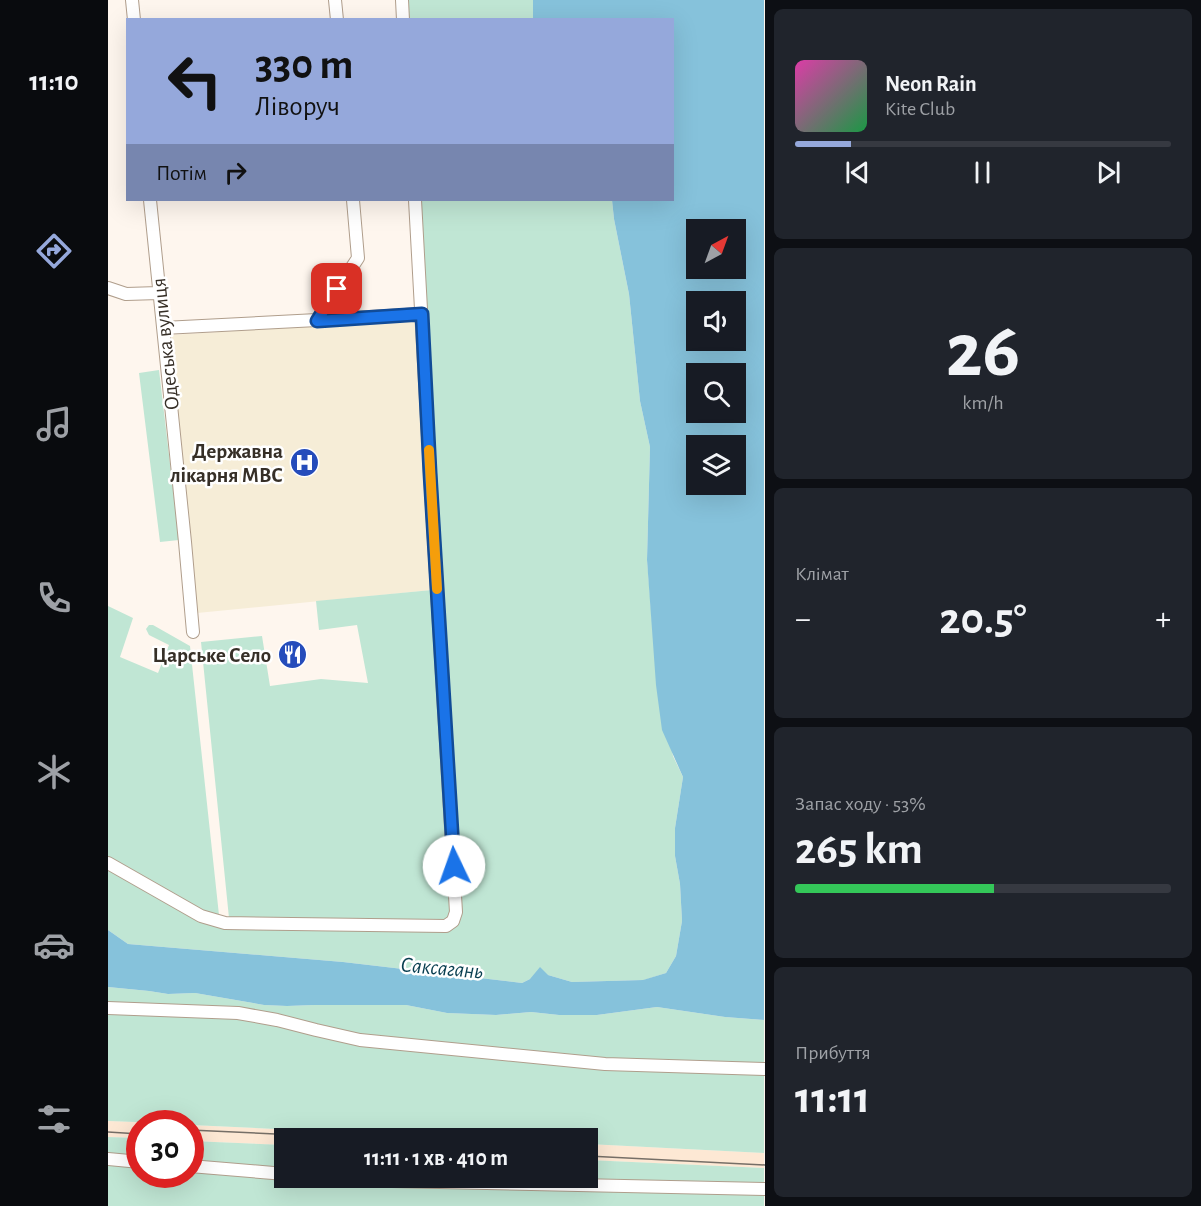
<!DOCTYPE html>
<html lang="uk">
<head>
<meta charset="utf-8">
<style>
  :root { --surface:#171b24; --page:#20242c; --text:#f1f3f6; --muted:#9ea1a6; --line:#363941; --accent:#95a8db }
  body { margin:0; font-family:"Alegreya Sans",sans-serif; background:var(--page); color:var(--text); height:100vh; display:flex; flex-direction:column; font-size:22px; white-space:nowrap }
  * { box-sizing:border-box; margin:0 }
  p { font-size:20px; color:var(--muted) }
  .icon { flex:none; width:33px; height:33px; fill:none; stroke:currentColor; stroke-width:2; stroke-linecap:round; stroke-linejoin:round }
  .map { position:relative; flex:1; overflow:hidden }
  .panel { display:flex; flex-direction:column; gap:9px; padding:9px; background:#0d0f14; width:436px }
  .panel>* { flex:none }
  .banner { position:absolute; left:18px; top:18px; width:548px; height:183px; border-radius:0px; box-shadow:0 6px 24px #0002; background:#95a8db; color:#111; overflow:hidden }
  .needle { width:39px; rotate:41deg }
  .controls { position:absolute; left:578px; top:219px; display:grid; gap:12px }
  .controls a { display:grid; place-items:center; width:60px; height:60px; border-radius:0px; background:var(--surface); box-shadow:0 6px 24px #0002; font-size:30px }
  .speed { position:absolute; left:18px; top:1110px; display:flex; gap:12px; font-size:30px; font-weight:700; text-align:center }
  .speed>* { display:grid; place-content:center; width:78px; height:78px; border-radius:50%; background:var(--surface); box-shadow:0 6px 24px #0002; line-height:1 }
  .speed .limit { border:9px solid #d22; background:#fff; color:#111 }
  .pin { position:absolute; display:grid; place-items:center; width:51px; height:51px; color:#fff; margin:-26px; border-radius:12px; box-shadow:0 3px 9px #0006 }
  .me { position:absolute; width:66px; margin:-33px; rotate:357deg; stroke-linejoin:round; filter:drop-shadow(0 0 4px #0008) }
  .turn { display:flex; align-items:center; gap:21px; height:126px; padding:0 30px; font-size:27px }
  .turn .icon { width:78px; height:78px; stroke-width:2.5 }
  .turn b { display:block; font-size:42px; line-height:51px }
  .then { display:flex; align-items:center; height:57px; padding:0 30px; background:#0003; gap:12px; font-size:22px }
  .big { font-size:45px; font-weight:700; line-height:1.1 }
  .panel .tile { flex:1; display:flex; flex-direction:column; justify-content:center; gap:9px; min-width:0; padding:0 21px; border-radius:9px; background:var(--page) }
  .panel .dial { align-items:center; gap:0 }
  .dial b { font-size:78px; line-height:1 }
  .song { display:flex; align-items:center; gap:18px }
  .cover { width:72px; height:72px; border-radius:9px; background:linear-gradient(135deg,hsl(320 70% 55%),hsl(140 70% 35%)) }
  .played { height:6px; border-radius:3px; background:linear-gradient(90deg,var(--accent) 15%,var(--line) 15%) }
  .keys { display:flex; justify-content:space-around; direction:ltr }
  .heat { display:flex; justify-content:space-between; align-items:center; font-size:33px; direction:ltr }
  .charge { height:9px; border-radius:4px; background:linear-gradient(90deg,#34c759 53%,var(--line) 0) }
  .trip { position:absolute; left:166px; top:1128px; width:324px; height:60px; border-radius:0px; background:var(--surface); box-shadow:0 6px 24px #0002; font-weight:700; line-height:60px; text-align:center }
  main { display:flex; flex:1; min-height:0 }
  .dock { display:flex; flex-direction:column; width:108px; justify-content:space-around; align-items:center; background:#090b0e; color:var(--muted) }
  .dock .icon { width:42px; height:42px }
  .dock .current { color:var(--accent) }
  .dock b { font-size:27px; color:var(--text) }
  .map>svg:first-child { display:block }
  .built { fill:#fde8d4 }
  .medical { fill:#f6edd7 }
  .green { fill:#c0e6d4 }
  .water { fill:#86c2db; fill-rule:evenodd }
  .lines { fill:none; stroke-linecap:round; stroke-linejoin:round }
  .minor-casing { stroke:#b09e8c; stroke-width:14 }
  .minor { stroke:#fff; stroke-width:12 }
  .tram { stroke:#766f67; stroke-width:1.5 }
  .route-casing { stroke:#114b97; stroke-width:15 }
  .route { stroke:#1a73e8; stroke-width:10 }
  .slow { stroke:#f59e0b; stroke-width:10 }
  .labels { text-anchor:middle; stroke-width:5; stroke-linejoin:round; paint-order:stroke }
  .street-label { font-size:21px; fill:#362f27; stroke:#fff }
  .poi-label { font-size:21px; font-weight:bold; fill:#362f27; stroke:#fff; text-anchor:end }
  .water-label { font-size:22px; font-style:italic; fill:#083e50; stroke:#fff }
</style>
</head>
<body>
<main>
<nav class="dock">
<b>11:10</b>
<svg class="icon current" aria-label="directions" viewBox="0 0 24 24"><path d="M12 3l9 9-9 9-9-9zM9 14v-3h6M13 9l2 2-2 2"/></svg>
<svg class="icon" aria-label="music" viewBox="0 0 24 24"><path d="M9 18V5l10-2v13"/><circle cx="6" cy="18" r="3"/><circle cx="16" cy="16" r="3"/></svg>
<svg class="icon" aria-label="phone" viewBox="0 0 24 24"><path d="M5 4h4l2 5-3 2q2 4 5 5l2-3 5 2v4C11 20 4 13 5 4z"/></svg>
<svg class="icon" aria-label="climate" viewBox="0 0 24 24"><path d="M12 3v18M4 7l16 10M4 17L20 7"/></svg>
<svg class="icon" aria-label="car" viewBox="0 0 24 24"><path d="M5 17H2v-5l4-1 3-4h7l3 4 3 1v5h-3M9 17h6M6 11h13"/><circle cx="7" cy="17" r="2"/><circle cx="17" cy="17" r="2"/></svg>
<svg class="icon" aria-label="filters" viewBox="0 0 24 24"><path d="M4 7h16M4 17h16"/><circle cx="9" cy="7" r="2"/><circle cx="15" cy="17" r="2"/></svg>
</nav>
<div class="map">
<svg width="657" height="1206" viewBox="0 0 657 1206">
  <rect width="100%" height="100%" fill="#fef6ee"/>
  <path class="built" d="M0 1121 53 1123 32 1124 31 1138 0 1137Z
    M82 1125 361 1138H177V1145L83 1141Z
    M480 1144 656 1153V1168L480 1160Z"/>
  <path class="medical" d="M310 320 324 590 89 613 62 335Z"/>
  <path class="green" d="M299 0H425V19H300Z
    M312 200H504L506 219 521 294 532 401 542 447 539 560 545 633 565 756 575 777 567 828V856L572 884 574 921 568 956 558 973 536 980 464 982 440 975 422 979 414 983 235 962 20 944 0 930V868L91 920 348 924 328 471Z
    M51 370 71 540 52 542 31 373Z
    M324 590 344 912 336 922 121 918 93 642 154 636 162 686 213 679 260 683 249 625 211 630 208 601Z
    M0 606 25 618 12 657 50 673 61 645 41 635 38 629 41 625H45L82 646 111 915 98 913 0 857Z
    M0 987 41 991 60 994 87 993 156 1005 179 1006 206 1005H298L339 1013 388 1015 423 1012 451 1015H489L549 1007 617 1017 656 1020V1153L480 1144V1138H361L83 1125 82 1124 0 1121Z
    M0 1137 31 1138V1162L0 1159Z
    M83 1141 177 1145V1178H480V1160L656 1168V1206H0V1160L31 1163 32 1174H82Z"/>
  <path class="water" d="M425 0H656V1020L617 1017 549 1007 489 1015H451L423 1012 388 1015 339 1013 298 1005H206L179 1006 156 1005 87 993 60 994 41 991 0 987V930L20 944 235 962 414 983 422 979 432 967 440 975 464 982 535 980 558 973 568 956 574 921 572 884 567 856V828L575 777 554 730 548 685 539 560 542 447 532 401 521 294 506 219 504 200H564V20L425 19ZM588 230H627V268H588ZM588 302H627V340H588ZM588 374H627V412H588ZM588 446H627V484H588Z"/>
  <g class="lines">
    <defs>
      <path id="minor" d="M24 0 26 20
        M227 0 229 20
        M294 0 295 20
        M42 200 77 542 85 632
        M0 288 18 294 51 293
        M209 320 250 258 245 200
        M55 328 209 320 314 314
        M0 863 93 916 117 923 338 926 345 921 348 912 322 473 307 200
        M0 1008 130 1013 169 1020 208 1030 252 1040 497 1064 657 1069
        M0 1159 32 1162
        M82 1166 177 1174
        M233 1178 284 1181 657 1189"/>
    </defs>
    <use href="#minor" class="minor-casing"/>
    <use href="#minor" class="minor"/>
    <path class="tram" d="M82 1130 253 1138
      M0 1132 32 1134
      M480 1156 657 1165"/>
  </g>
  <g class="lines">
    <defs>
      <path id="route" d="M229 289 209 321 314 314 322 473 346 866"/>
    </defs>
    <use href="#route" class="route-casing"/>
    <use href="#route" class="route"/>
    <path class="slow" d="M321 450 329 589"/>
  </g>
  <defs>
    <symbol id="hospital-disc" viewBox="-11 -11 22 22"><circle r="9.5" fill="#254cbb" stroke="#fff"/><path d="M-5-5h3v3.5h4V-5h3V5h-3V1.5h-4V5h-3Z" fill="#fff"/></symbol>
    <symbol id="restaurant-disc" viewBox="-11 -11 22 22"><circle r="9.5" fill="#254cbb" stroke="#fff"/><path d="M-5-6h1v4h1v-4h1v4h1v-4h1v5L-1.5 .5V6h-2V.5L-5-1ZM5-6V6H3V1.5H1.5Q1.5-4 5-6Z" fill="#fff"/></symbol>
  </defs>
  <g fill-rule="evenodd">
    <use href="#hospital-disc" x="180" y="446" width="33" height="33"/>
    <use href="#restaurant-disc" x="168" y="638" width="33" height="33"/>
  </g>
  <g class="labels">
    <g class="street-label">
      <text transform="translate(57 344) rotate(-96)" y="7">Одеська вулиця</text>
    </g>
    <g class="poi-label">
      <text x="175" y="458">Державна<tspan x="175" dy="24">лікарня МВС</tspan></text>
      <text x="163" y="662">Царське Село</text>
    </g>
    <g class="water-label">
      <text transform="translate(334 967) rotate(5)" y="8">Саксагань</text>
    </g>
  </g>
</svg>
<div class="controls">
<a><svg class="needle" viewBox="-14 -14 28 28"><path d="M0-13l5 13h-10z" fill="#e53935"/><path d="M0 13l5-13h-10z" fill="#9ea1a6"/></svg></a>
<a><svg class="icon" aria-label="sound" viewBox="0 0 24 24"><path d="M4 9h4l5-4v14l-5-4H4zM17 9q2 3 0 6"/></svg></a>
<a><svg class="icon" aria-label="search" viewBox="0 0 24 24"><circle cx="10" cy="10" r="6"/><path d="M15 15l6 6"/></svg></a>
<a><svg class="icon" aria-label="layers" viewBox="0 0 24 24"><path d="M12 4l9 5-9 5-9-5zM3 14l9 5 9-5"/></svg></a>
</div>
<div class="speed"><div class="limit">30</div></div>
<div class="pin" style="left:229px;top:289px;background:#d93025"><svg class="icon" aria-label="arrive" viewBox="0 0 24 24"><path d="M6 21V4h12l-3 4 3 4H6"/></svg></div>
<svg class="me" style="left:346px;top:866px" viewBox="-20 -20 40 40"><circle r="19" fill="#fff"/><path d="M0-13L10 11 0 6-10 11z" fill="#1a73e8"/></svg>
<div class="trip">11:11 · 1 хв · 410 m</div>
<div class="banner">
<div class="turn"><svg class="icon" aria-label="left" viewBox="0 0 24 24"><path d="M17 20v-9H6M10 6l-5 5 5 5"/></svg><div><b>330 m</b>Ліворуч</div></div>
<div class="then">Потім<svg class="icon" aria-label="right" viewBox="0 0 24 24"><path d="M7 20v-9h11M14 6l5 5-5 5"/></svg></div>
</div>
</div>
<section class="panel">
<div class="tile">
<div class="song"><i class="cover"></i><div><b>Neon Rain</b><p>Kite Club</p></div></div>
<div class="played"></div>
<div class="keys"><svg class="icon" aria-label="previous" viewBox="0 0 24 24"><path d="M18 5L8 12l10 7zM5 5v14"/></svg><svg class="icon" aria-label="pause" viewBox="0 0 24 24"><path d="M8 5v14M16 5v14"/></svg><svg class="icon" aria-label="next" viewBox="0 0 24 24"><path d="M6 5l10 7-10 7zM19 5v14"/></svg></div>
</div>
<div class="tile dial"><b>26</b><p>km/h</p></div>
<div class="tile"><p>Клімат</p>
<div class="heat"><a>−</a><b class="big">20.5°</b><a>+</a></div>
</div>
<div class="tile"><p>Запас ходу · 53%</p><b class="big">265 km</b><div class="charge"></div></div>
<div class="tile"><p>Прибуття</p><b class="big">11:11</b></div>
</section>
</main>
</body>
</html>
